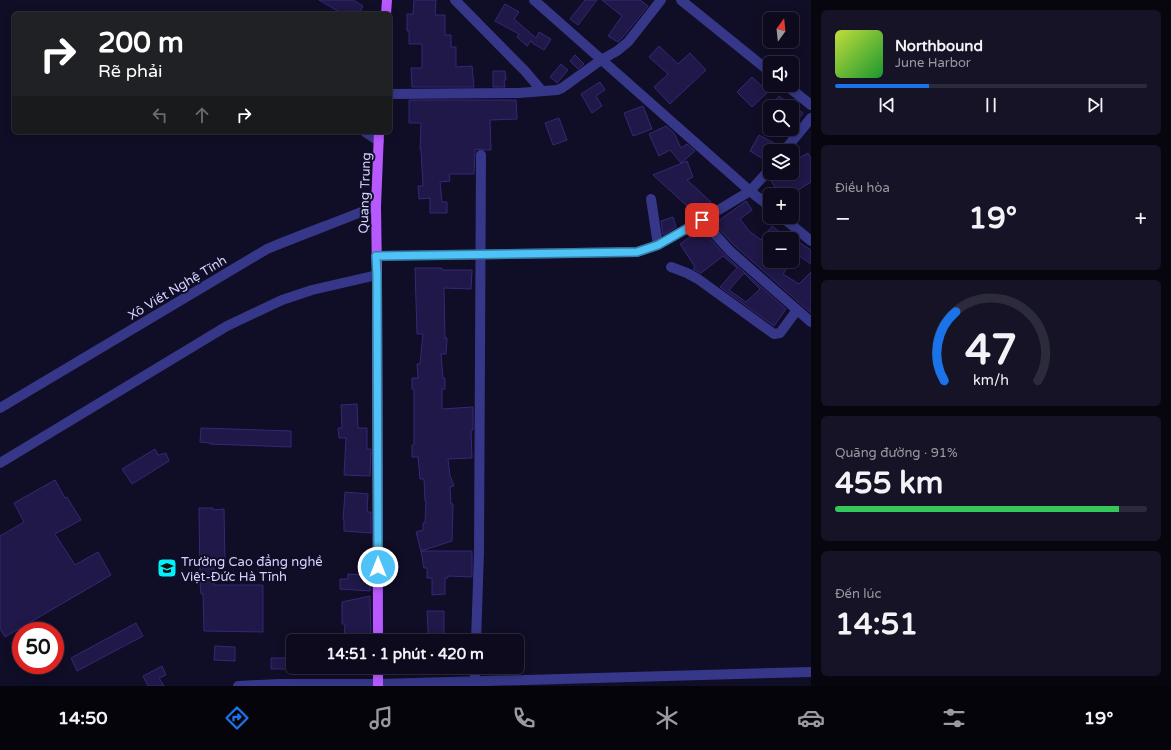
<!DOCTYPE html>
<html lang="vi">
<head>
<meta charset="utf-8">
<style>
  :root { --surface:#0c0a1c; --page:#151325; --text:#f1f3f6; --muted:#9a9aa3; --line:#2c2b3b; --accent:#1a73e8 }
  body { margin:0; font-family:"Varela Round",sans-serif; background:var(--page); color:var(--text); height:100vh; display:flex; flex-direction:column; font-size:15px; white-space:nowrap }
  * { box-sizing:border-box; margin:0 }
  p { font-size:13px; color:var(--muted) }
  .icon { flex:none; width:22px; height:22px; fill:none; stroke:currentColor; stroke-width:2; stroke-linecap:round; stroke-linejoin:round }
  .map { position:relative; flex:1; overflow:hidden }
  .panel { display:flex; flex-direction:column; gap:10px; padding:10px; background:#07060f; width:360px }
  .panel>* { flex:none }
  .top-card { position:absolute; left:12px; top:12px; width:380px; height:122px; border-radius:6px; box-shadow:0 2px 10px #0003,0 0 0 1px var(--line); background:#202124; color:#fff; overflow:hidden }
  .needle { width:26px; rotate:15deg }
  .fabs { position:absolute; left:763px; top:12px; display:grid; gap:8px }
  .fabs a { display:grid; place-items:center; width:36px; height:36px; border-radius:6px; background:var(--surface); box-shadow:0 2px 10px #0003,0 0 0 1px var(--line); font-size:20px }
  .speed { position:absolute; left:12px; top:622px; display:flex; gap:8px; font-size:20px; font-weight:700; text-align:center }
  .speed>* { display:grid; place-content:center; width:52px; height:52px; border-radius:50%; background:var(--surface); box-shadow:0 2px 10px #0003,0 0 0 1px var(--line); line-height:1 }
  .speed .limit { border:6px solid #d22; background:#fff; color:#111 }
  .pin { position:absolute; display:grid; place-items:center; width:34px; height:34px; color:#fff; margin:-17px; border-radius:8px; box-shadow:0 2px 6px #0006 }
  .me { position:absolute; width:44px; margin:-22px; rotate:0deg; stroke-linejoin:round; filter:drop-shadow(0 0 3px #0008) }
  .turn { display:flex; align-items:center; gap:14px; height:84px; padding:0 20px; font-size:18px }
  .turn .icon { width:52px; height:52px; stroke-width:2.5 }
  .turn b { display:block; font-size:28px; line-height:34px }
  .lanes { display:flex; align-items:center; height:38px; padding:0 20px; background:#0003; justify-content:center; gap:20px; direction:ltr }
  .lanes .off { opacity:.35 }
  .big { font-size:30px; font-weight:700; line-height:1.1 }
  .panel .tile { flex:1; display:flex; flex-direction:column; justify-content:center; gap:6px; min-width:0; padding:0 14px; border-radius:6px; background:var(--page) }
  .panel .dial { align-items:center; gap:0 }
  .dial svg { height:104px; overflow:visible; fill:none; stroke:var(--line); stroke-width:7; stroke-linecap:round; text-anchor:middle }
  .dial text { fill:var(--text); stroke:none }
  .song { display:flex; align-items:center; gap:12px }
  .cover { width:48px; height:48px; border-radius:6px; background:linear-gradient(135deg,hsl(70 70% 55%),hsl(130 70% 35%)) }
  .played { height:4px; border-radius:2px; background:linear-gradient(90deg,var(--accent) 30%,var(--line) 30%) }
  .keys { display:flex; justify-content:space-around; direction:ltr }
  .heat { display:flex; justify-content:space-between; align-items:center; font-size:22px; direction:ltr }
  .charge { height:6px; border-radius:3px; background:linear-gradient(90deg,#34c759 91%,var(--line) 0) }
  .trip { position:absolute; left:286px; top:634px; width:238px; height:40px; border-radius:6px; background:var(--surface); box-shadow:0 2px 10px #0003,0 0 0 1px var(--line); font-weight:700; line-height:40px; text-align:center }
  .tabs { display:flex; height:64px; justify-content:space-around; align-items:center; background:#05040b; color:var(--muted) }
  .tabs .icon { width:28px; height:28px }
  .tabs .selected { color:var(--accent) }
  .tabs b { font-size:18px; color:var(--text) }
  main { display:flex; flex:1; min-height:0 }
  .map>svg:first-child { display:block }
  .building { fill:#1f1848; stroke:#342976; fill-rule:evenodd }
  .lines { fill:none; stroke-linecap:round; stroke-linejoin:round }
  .minor { stroke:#363788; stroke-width:10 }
  .major { stroke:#b859ff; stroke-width:10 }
  .route-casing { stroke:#337fa1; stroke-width:10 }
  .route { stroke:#4fc3f7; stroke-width:7 }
  .labels { text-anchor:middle; stroke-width:4; stroke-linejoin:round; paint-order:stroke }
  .street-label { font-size:13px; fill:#d5d2ff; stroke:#100d26 }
  .poi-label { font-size:13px; fill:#d5d2ff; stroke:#100d26; text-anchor:start }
</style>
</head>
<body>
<main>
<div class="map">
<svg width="811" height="686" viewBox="0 0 811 686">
  <rect width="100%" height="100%" fill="#100d26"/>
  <path class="building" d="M319 0H353L363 6 359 14H343Z
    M414 0H436L435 15H445V35H451V47H456V67L472 66 474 87H412L411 68H422V44H409V31H407V14H413Z
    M585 0H597L578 25 570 19Z
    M602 0H640L648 6 623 37 618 42 608 36 622 16Z
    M505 4 519 12 514 19 536 38 539 32 551 39 544 50 532 43 533 42 531 41 527 46 517 37 519 34 495 21Z
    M659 46 678 64 690 53 706 70 670 104 654 87 668 74 649 57Z
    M575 55 584 64 578 69 570 61Z
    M561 64 568 70 557 83 550 77Z
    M493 71H505L506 80H504L505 87H493Z
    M752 77 768 92 752 107 737 92Z
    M600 82 605 90 596 96 602 106 592 113 581 94Z
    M779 96 803 113 792 128V107H770Z
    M409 100H516L517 119 490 120 491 150H485L481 149 475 150 474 174H449L450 181 440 182 442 202H447V213H430V198L419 199 418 186H423L421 150H420L421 123H409Z
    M643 106 652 129 633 136 624 113Z
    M559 118 567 140 553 145 545 123Z
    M666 126 674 133 681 148 687 144 695 151 681 163 670 150 659 156 649 134Z
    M759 135 774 143 765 160 750 151Z
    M808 153 811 158V182L790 195H780L770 179 775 173H792V162Z
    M687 161 693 177 687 180 711 202 701 213 697 215 653 175Z
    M746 201 752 210 740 219 749 231 761 240 772 226 789 239H770V261H792L783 274 799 284 811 272V313L735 246 714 224Z
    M673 217 676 227 663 235 661 221Z
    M701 229 726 256 786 309 774 326 720 287 737 268 723 256 701 273 693 269 695 267 680 244ZM744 273 760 289 746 302 729 290Z
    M792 238 811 250V264L792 251Z
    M415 268H442V270H472L471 289 444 288 445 338H447L446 354H441L443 378H445V389H442V409L473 407V430H471L472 458 448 459 450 476 454 486 450 487 451 504H453L452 541 421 551 416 532 423 530V523H425L426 501H425L424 479H420L418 457H412V445H414V389H412V378H418L417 364H420L423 334H417Z
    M357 404 358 428H367V449H371L370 476 344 475 346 438H339L338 428H342L341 405Z
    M201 428 291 431V447L210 444V443L200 442Z
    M155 449 158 455 166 453 169 461 132 484 122 469Z
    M55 480 65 498 67 497 81 520 55 534 75 565 98 552 111 575 5 637 0 629V536L24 522 14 503Z
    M345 492 368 494 367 512H371V533L344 531V520H343Z
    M199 508H213V510L224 509 225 561H214V585H263V632L204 631 203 594H201L200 582Z
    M421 551H472V577L448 576V578H445V594L432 595V578H427V568H424Z
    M348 574 371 575 370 591 340 589V579H348Z
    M370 596 371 641H344L345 624H342V602Z
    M427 611H444V641H429L428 631Z
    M136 623 143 636 77 671 71 658Z
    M215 646 235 647V661L214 660Z
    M271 658H287L288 669H271Z
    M162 666 166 675 159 678 164 686H148L143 676Z"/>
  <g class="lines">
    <path class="minor" d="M455 0 525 71 542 91
      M534 0 750 191 770 207
      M681 0 770 72
      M786 85 811 105
      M390 94 519 93 557 90 562 88 601 60 617 51 628 42 661 0
      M365 132 379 141
      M784 151 811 118
      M651 199 658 245
      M782 217 811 241
      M702 220 730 251 811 322
      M376 256 637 252 658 245 702 220 750 191 770 169
      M671 267 687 273 698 279 774 334 780 333 797 310
      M0 408 267 249C303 234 340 221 376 206
      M0 463 227 326 282 300 312 290 377 275
      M476 641 479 552 481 155
      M238 686 279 684H378L811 672
      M475 686V667"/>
    <path class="major" d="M386 14 387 0
      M378 641 377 275 376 206 379 132
      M378 667V686"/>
  </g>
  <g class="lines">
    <defs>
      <path id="route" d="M378 567 377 275 376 256 637 252 658 245 702 220"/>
    </defs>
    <use href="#route" class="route-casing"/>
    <use href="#route" class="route"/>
  </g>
  <defs>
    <symbol id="university-square" viewBox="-11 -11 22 22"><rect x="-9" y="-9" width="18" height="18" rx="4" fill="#00f3fd" stroke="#100d26"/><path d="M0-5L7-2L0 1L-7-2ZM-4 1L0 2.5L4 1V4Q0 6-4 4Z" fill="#111"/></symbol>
  </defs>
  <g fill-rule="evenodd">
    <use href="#university-square" x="156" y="557" width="22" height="22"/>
  </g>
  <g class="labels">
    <g class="street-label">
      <text transform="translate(364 193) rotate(-88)" y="5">Quang Trung</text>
      <text transform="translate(177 287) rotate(-31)" y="5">Xô Viết Nghệ Tĩnh</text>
    </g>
    <g class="poi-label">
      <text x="181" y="566">Trường Cao đẳng nghề<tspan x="181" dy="15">Việt-Đức Hà Tĩnh</tspan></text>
    </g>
  </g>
</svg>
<div class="fabs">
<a><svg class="needle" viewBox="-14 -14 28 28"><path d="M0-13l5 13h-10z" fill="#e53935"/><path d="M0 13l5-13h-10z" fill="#9a9aa3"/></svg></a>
<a><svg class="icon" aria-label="sound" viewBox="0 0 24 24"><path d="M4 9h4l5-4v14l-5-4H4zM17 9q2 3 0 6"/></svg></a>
<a><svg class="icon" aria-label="search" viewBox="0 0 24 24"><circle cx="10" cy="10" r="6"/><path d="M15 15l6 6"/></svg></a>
<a><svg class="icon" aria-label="layers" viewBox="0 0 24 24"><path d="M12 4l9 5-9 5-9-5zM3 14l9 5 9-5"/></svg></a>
<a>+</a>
<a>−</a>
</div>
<div class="speed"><div class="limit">50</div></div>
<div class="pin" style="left:702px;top:220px;background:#d93025"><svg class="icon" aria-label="arrive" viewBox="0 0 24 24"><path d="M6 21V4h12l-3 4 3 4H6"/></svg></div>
<svg class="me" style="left:378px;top:567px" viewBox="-20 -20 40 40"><circle r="17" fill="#4fc3f7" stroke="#fff" stroke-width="3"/><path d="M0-11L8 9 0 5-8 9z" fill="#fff"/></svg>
<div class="trip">14:51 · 1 phút · 420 m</div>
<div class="top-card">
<div class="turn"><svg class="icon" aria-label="right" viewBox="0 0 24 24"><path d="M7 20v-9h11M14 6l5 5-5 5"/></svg><div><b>200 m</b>Rẽ phải</div></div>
<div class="lanes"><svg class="icon off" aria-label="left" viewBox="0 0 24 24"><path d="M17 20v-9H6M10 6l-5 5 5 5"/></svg><svg class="icon off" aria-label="ahead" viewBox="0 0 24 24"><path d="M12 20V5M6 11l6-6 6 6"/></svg><svg class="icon" aria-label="right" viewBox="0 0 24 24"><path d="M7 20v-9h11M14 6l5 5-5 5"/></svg></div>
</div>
</div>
<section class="panel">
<div class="tile">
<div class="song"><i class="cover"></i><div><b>Northbound</b><p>June Harbor</p></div></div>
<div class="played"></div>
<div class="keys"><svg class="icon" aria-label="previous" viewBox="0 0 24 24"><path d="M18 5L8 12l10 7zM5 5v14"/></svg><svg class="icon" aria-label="pause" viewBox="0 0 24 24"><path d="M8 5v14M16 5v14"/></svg><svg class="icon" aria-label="next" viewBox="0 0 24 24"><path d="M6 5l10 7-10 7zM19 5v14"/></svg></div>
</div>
<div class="tile"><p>Điều hòa</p>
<div class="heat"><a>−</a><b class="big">19°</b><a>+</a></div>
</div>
<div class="tile dial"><svg viewBox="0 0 100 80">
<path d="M14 69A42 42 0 1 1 86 69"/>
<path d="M14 69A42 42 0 0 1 23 16" stroke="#1a73e8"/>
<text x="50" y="56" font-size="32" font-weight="700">47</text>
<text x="50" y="72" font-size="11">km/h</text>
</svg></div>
<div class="tile"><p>Quãng đường · 91%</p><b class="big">455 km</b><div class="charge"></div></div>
<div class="tile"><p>Đến lúc</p><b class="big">14:51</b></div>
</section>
</main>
<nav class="tabs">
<b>14:50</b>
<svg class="icon selected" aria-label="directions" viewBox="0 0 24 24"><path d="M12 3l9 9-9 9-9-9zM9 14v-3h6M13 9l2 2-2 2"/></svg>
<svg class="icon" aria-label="music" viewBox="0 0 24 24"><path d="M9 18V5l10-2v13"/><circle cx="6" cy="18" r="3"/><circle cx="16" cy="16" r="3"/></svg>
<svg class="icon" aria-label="phone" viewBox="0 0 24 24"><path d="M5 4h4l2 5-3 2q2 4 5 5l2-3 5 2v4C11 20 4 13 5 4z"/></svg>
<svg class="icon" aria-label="climate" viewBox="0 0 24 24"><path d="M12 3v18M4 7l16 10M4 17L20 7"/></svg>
<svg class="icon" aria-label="car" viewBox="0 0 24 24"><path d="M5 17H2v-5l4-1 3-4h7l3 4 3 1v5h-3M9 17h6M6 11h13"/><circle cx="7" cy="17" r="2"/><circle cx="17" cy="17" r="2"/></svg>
<svg class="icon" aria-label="filters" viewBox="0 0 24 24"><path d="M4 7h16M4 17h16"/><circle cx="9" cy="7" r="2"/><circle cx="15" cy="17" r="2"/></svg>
<b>19°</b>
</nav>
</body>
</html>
